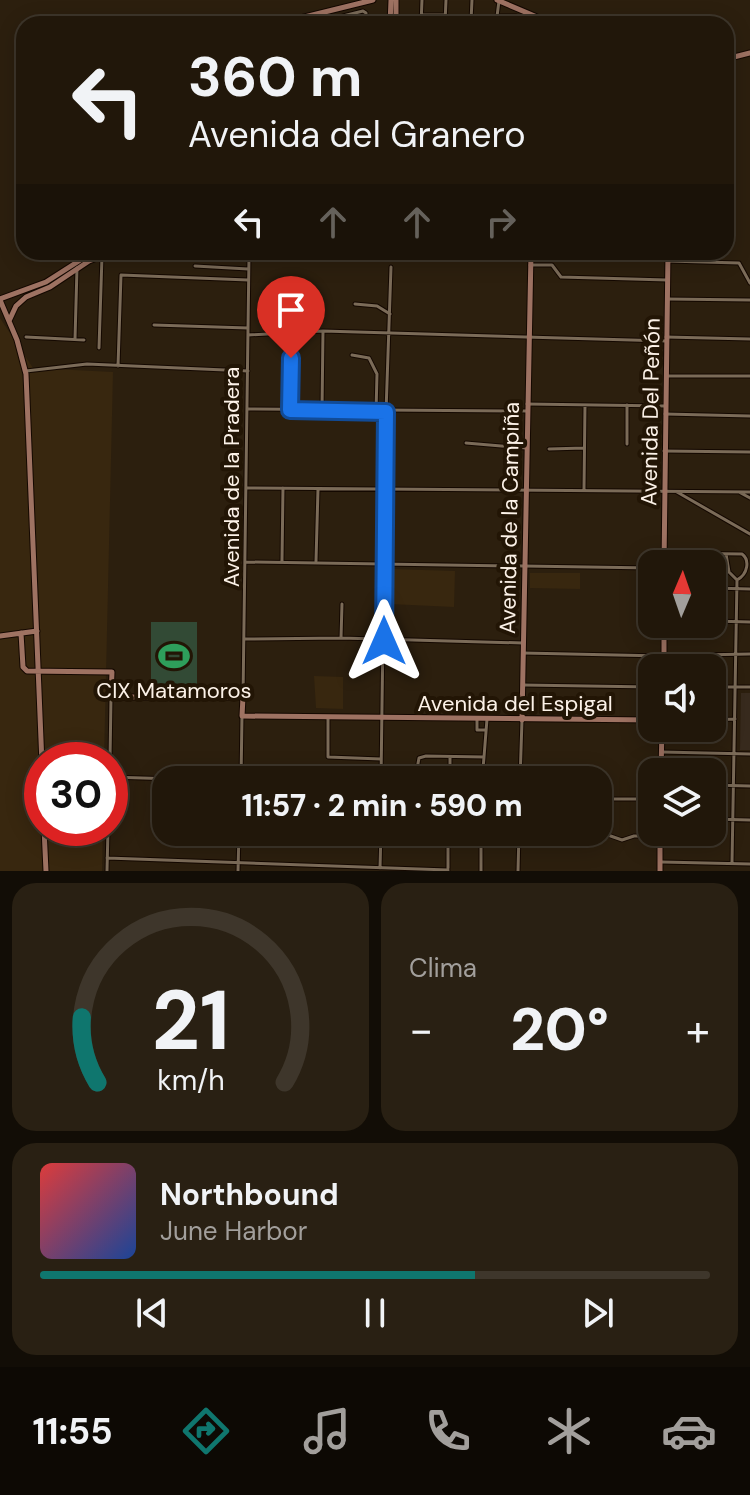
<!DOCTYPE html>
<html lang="es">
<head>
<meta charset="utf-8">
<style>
  :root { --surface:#21170a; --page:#292013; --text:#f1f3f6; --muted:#a29f9c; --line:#3e362b; --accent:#0f766e }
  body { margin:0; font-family:"DM Sans",sans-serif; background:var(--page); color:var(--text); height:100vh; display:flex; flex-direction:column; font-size:30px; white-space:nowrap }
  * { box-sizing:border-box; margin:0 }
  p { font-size:26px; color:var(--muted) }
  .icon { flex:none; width:44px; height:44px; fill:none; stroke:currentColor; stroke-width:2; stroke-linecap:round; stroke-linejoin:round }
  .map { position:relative; height:871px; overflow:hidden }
  .details { display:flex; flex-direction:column; gap:12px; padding:12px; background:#120d06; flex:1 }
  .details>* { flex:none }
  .hud { position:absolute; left:16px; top:16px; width:718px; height:244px; border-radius:24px; box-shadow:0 4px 20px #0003,0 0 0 2px var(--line); background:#21170a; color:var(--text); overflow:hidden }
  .needle { width:52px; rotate:2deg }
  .buttons { position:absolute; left:638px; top:550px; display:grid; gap:16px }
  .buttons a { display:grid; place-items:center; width:88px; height:88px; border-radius:16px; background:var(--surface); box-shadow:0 4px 20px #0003,0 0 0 2px var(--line); font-size:40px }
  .speed { position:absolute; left:24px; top:742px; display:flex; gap:16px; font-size:40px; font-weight:700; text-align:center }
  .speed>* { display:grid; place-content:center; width:104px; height:104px; border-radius:50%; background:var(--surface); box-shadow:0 4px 20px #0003,0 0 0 2px var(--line); line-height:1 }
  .speed .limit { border:12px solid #d22; background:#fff; color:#111 }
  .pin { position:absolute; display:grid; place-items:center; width:68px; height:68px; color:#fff; margin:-82px -34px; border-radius:50% 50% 50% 0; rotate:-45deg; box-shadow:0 0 8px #0007 }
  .pin .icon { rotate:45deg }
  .me { position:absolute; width:88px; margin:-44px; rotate:0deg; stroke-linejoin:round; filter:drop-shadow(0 0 6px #0008) }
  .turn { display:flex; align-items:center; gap:28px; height:168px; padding:0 40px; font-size:36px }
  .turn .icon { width:104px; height:104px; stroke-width:2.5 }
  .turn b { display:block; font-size:56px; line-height:68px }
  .lanes { display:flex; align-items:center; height:76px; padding:0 40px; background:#0003; justify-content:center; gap:40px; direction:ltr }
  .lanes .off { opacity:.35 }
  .big { font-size:60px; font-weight:800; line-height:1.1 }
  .details .widget { flex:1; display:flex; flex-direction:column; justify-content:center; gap:12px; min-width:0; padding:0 28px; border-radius:24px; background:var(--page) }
  .details .dial { align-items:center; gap:0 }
  .dial svg { height:208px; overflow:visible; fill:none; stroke:var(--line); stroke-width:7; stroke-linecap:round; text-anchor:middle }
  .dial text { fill:var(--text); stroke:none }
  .song { display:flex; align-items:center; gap:24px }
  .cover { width:96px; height:96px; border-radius:12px; background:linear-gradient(135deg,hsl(0 70% 55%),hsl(220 70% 35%)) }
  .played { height:8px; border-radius:4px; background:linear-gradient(90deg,var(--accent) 65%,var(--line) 65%) }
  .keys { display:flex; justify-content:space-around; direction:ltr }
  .heat { display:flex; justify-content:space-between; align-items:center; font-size:44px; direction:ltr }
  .details .tiles { flex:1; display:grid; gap:12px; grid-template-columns:1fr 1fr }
  .widget:last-child { grid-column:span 2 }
  .trip { position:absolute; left:152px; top:766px; width:460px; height:80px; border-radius:24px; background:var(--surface); box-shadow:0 4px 20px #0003,0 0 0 2px var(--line); font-weight:800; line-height:80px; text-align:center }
  .tabs { display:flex; height:128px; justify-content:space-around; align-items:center; background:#0d0904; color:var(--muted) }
  .tabs .icon { width:56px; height:56px }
  .tabs .active { color:var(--accent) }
  .tabs b { font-size:36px; color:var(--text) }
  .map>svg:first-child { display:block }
  .built { fill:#38270f }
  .education { fill:#372a1d }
  .green { fill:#324a35 }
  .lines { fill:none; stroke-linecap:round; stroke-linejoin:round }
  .street-casing { stroke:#140800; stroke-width:5 }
  .secondary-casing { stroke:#140800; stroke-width:7 }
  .street { stroke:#7b6b58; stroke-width:3 }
  .secondary { stroke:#9e7262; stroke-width:5 }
  .route-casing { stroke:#114b97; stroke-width:20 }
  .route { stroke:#1a73e8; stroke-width:14 }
  .labels { text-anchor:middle; stroke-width:8; stroke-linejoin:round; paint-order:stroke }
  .street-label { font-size:22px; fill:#fcf2e8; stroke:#221505 }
  .poi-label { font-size:22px; fill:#fcf2e8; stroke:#221505 }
</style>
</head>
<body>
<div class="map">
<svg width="750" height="871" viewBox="0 0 750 871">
  <rect width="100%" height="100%" fill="#2c1f0e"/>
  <path class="built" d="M0 318 33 368 113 372 104 760H42V828H103L102 871H0Z
    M391 569 455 571 454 607 390 604Z
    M530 573H580V589L530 588Z
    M314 676 343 677V709L316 708Z"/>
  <path class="education" d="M741 693H750V750H740Z"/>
  <path class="green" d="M151 622H197V691L151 690Z"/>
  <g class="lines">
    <defs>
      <path id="street" d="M421 15H446
        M496 16H516
        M537 17 551 24
        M471 21 472 0
        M445 23 446 0
        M340 24 343 16 363 11 366 13V24
        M421 24 422 0
        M496 24 499 1
        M668 261 739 263 750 283
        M530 265H552L561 277 667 280
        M195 266 248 269
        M667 299 750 300
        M355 304 377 306 390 314
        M154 325 248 328
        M248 335 323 331 666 341
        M26 337 84 340
        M666 337 750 339
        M75 339 77 268
        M99 348 102 256
        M352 355 369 358 377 374 376 412
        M118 366 121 275 248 280
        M26 371 87 364 248 371
        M666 376H750
        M527 404 665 406
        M247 409 527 411
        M290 410 291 331
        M322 411 323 331
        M665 414 750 416
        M466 443 526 448
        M627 444V405
        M549 449 584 448
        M664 451 750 452
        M246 488 750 492
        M584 489 585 405
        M677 492 750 534
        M739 492 750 498
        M665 553 742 554C750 560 748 574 737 580
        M726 554 729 572 736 579
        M282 561 283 488
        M316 561 318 489
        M246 562 652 568
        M712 588 750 589
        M712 621 750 622
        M341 638 342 604
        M245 639 341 638 523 643
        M523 653 663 656
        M699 655 750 654
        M523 685 652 687
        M712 687H750
        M243 697 249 256
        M328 718V757L381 759
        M477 719V730H486
        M712 720 735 719
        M662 752 750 754
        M484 757 487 719
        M110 760 111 697
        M110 777 208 780
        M241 780 242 716
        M381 780 386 412 391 267
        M415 780 419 758 426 756 484 757 482 780
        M450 780V757
        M520 780 522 720
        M712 785 750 786
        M598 799H652
        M712 819 750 820
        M481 832V871
        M381 833 448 835
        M519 833 605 834 622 840 634 836H660
        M107 858 448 870
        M662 862 750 864
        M732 863 737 580
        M380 868 381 832
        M448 868V832
        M107 871 108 828
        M238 871 239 832
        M518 871 519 832"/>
      <path id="secondary" d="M497 0 537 17V24
        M276 24 373 0
        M390 24 391 0
        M396 24V0
        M530 24V14
        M726 59 750 53
        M0 299 46 282 93 252
        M0 300 17 340 26 374 42 764
        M9 321 16 306 26 297 50 287 89 261 112 252
        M664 564 668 252
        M21 633 23 667 27 671 112 672 111 697H243L242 716 652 720
        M0 636 37 631
        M664 668V624
        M522 720 531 252
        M661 772 662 728
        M44 828 46 871
        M660 871V832"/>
    </defs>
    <use href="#street" class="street-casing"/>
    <use href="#secondary" class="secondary-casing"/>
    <use href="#street" class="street"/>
    <use href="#secondary" class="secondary"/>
  </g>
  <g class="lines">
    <defs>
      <path id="route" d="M291 358 290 410 386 412 384 641"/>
    </defs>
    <use href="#route" class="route-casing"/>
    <use href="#route" class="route"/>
  </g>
  <defs>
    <symbol id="stadium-bare" viewBox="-9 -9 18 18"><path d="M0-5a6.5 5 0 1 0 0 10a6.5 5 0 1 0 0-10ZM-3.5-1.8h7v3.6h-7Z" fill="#2e9e5b" stroke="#221505" stroke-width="2.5" paint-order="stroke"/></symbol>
  </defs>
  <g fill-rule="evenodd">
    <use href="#stadium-bare" x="152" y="634" width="44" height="44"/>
  </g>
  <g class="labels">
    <g class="street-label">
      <text transform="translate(650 412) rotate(-89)" y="8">Avenida Del Peñón</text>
      <text transform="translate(231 477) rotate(-90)" y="8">Avenida de la Pradera</text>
      <text transform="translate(509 518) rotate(-89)" y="8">Avenida de la Campiña</text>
      <text x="515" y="711">Avenida del Espigal</text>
    </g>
    <g class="poi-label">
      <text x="174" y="698">CIX Matamoros</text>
    </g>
  </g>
</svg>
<div class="buttons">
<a><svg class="needle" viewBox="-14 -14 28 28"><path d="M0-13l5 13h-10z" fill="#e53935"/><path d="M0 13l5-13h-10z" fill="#a29f9c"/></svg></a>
<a><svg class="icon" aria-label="sound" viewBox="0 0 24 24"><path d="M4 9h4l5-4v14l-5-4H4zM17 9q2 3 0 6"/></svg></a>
<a><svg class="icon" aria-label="layers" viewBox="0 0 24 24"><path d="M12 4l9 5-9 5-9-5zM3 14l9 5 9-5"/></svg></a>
</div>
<div class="speed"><div class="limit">30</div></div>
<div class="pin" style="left:291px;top:358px;background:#d93025"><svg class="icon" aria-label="arrive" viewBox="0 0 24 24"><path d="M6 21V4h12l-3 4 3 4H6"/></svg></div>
<svg class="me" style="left:384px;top:641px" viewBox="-20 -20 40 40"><path d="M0-17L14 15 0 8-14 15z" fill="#1a73e8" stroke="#fff" stroke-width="4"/></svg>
<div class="trip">11:57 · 2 min · 590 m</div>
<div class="hud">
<div class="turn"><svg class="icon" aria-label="left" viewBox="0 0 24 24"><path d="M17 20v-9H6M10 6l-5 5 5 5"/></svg><div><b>360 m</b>Avenida del Granero</div></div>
<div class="lanes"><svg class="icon" aria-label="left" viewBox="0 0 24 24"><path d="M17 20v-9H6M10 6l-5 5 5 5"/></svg><svg class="icon off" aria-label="ahead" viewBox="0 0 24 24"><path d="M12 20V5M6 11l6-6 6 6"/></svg><svg class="icon off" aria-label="ahead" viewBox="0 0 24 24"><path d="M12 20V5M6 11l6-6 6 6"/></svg><svg class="icon off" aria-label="right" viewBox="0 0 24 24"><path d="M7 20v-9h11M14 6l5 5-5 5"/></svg></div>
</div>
</div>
<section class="details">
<div class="tiles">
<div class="widget dial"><svg viewBox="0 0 100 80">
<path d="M14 69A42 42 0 1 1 86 69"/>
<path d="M14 69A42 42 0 0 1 8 44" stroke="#0f766e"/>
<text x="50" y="56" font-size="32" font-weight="700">21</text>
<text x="50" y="72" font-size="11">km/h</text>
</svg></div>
<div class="widget"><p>Clima</p>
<div class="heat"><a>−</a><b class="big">20°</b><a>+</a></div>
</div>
<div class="widget">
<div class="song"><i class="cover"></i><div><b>Northbound</b><p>June Harbor</p></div></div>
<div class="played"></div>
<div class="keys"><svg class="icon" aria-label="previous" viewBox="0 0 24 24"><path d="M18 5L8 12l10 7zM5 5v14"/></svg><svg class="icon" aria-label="pause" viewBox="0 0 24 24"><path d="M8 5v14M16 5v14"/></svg><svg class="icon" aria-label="next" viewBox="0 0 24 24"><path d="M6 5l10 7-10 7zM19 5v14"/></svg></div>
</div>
</div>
</section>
<nav class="tabs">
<b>11:55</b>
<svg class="icon active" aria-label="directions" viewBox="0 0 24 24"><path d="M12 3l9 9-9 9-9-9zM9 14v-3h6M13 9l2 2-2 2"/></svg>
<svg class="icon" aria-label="music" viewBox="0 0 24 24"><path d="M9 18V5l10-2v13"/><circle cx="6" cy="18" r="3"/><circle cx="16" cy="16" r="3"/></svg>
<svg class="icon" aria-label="phone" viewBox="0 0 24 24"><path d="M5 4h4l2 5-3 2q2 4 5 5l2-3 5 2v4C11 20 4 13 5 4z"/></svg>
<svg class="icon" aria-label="climate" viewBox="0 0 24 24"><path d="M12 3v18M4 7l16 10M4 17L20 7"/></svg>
<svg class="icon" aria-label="car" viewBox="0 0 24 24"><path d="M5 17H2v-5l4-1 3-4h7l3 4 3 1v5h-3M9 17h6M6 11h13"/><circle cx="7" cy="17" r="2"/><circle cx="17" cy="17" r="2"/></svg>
</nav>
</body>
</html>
